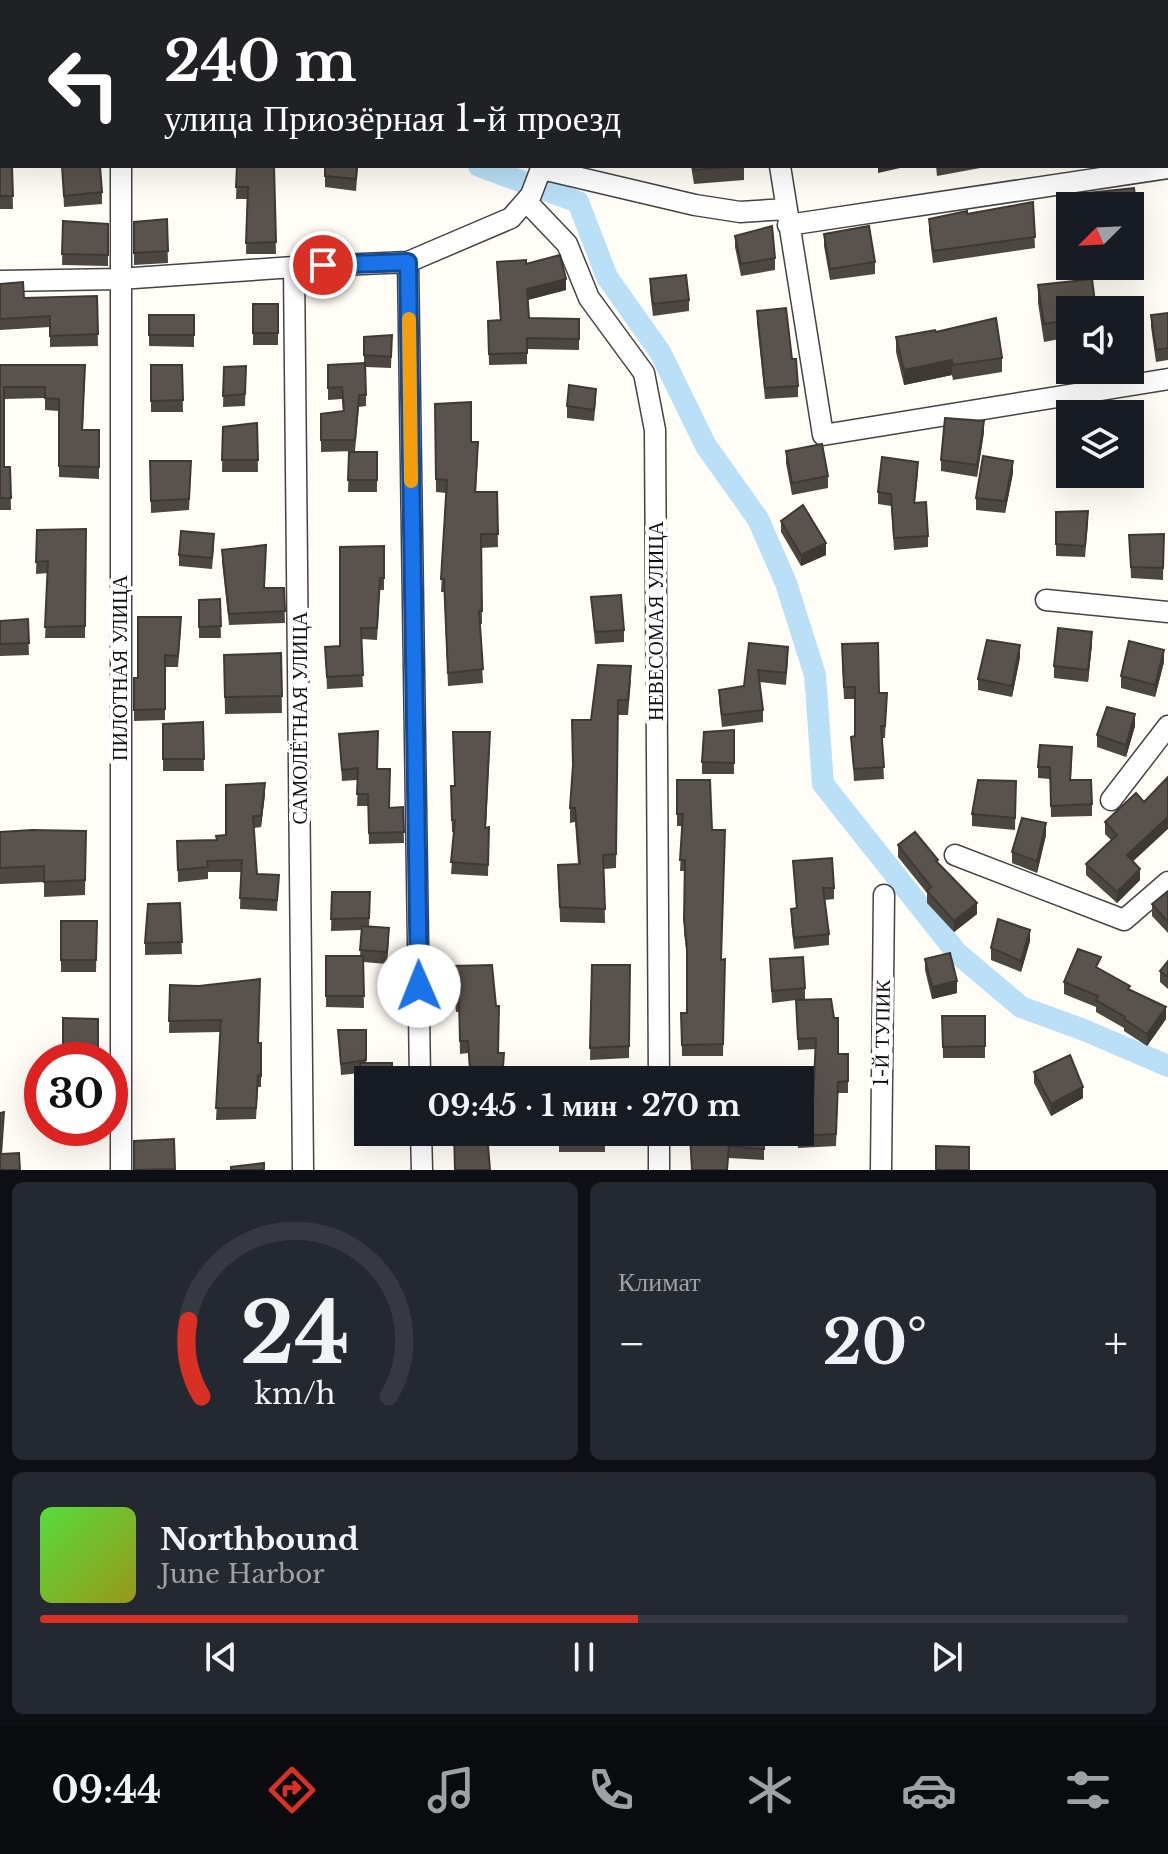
<!DOCTYPE html>
<html lang="ru">
<head>
<meta charset="utf-8">
<style>
  :root { --surface:#171b24; --page:#242831; --text:#f1f3f6; --muted:#9ea1a6; --line:#363941; --accent:#d93025 }
  body { margin:0; font-family:"Libre Baskerville",serif; background:var(--page); color:var(--text); height:100vh; display:flex; flex-direction:column; font-size:30px; white-space:nowrap }
  * { box-sizing:border-box; margin:0 }
  p { font-size:26px; color:var(--muted) }
  .icon { flex:none; width:44px; height:44px; fill:none; stroke:currentColor; stroke-width:2; stroke-linecap:round; stroke-linejoin:round }
  .map { position:relative; height:1170px; overflow:hidden }
  .drawer { display:flex; flex-direction:column; gap:12px; padding:12px; background:#0d0f14; flex:1 }
  .drawer>* { flex:none }
  .hud { position:absolute; left:0px; top:0px; width:1168px; height:168px; box-shadow:0 8px 32px #0002; background:#202124; color:#fff; overflow:hidden }
  .needle { width:52px; rotate:246deg }
  .buttons { position:absolute; left:1056px; top:192px; display:grid; gap:16px }
  .buttons a { display:grid; place-items:center; width:88px; height:88px; border-radius:0px; background:var(--surface); box-shadow:0 8px 32px #0002; font-size:40px }
  .speed { position:absolute; left:24px; top:1042px; display:flex; gap:16px; font-size:40px; font-weight:700; text-align:center }
  .speed>* { display:grid; place-content:center; width:104px; height:104px; border-radius:50%; background:var(--surface); box-shadow:0 8px 32px #0002; line-height:1 }
  .speed .limit { border:12px solid #d22; background:#fff; color:#111 }
  .pin { position:absolute; display:grid; place-items:center; width:68px; height:68px; color:#fff; margin:-34px; border:4px solid #fff; border-radius:50%; box-shadow:0 2px 8px #0007 }
  .me { position:absolute; width:88px; margin:-44px; rotate:359deg; stroke-linejoin:round; filter:drop-shadow(0 0 6px #0008) }
  .turn { display:flex; align-items:center; gap:28px; height:168px; padding:0 32px; font-size:36px }
  .turn .icon { width:104px; height:104px; stroke-width:2.5 }
  .turn b { display:block; font-size:56px; line-height:68px }
  .big { font-size:60px; font-weight:700; line-height:1.1 }
  .drawer .widget { flex:1; display:flex; flex-direction:column; justify-content:center; gap:12px; min-width:0; padding:0 28px; border-radius:12px; background:var(--page) }
  .drawer .dial { align-items:center; gap:0 }
  .dial svg { height:208px; overflow:visible; fill:none; stroke:var(--line); stroke-width:7; stroke-linecap:round; text-anchor:middle }
  .dial text { fill:var(--text); stroke:none }
  .song { display:flex; align-items:center; gap:24px }
  .cover { width:96px; height:96px; border-radius:12px; background:linear-gradient(135deg,hsl(110 70% 55%),hsl(60 70% 35%)) }
  .played { height:8px; border-radius:4px; background:linear-gradient(90deg,var(--accent) 55%,var(--line) 55%) }
  .keys { display:flex; justify-content:space-around; direction:ltr }
  .heat { display:flex; justify-content:space-between; align-items:center; font-size:44px; direction:ltr }
  .drawer .tiles { flex:1; display:grid; gap:12px; grid-template-columns:1fr 1fr }
  .widget:last-child { grid-column:span 2 }
  .trip { position:absolute; left:354px; top:1066px; width:460px; height:80px; border-radius:0px; background:var(--surface); box-shadow:0 8px 32px #0002; font-weight:700; line-height:80px; text-align:center }
  .tabs { display:flex; height:128px; justify-content:space-around; align-items:center; background:#090b0e; color:var(--muted) }
  .tabs .icon { width:56px; height:56px }
  .tabs .on { color:var(--accent) }
  .tabs b { font-size:36px; color:var(--text) }
  .map>svg:first-child { display:block }
  .lines { fill:none; stroke-linecap:round; stroke-linejoin:round }
  .canal { stroke:#b9e0f7; stroke-width:22 }
  .minor-casing { stroke:#444; stroke-width:23 }
  .minor { stroke:#fff; stroke-width:20 }
  .wall { fill:#4d4742 }
  .shaded-wall { fill:#3f3936 }
  .building { fill:#5a524d; stroke:#3f3936; stroke-width:2 }
  .route-casing { stroke:#114b97; stroke-width:20 }
  .route { stroke:#1a73e8; stroke-width:14 }
  .slow { stroke:#f59e0b; stroke-width:14 }
  .labels { text-anchor:middle; stroke-width:8; stroke-linejoin:round; paint-order:stroke }
  .street-label { font-size:20px; fill:#111; stroke:#fff }
</style>
</head>
<body>
<div class="map">
<svg width="1168" height="1170" viewBox="0 0 1168 1170">
  <rect width="100%" height="100%" fill="#fffdf5"/>
  <g class="lines">
    <path class="canal" d="M311 0 313 2
      M479 166 578 202 607 277 660 352 706 446 758 519 786 583 815 675 823 784 957 953 1021 1007 1084 1030 1168 1066"/>
    <defs>
      <path id="minor" d="M521 0V2
        M123 2V0
        M771 2 785 0
        M121 166V1170
        M780 166 823 435 1168 379
        M542 169 695 205 740 212 786 209
        M526 201 567 244 589 298 644 373 655 430 659 1080
        M788 225 1168 168
        M408 262 420 1080
        M294 267 303 1170
        M0 281 119 279 294 267 408 262 511 218 531 195 542 166
        M1046 600 1168 612
        M1111 800 1168 726
        M955 855 1124 920 1168 882
        M421 1132 422 1170
        M659 1132V1170
        M881 1170 884 895"/>
    </defs>
    <use href="#minor" class="minor-casing"/>
    <use href="#minor" class="minor"/>
  </g>
  <path class="wall" d="M0 0 2 2V166H12L13 209H0Z
    M62 166 102 192V204L64 207Z
    M237 166H274L276 254H246L247 199H236Z
    M325 166H358L356 191 325 187Z
    M691 166H744V180L694 184Z
    M936 166H991L937 176Z
    M1134 188 1139 229V247L1130 248V206H1088V193Z
    M1033 202 1035 248 933 263 929 231V219L967 214Z
    M167 219 168 263 134 265V222Z
    M63 221 108 224V266L62 265Z
    M824 234 875 262V274L830 280 824 246Z
    M735 236 775 258V270L741 276 735 247Z
    M497 262 526 264 566 290 528 300 529 318 579 319V350L527 349V364L489 365 488 321 500 320Z
    M650 279 689 300V311L653 316 650 291Z
    M0 284 24 298 97 296 98 346 50 347V327L0 330Z
    M1038 285 1070 310V337L1044 342 1038 303Z
    M253 304H278V345H253Z
    M757 311 792 359 798 386V397L765 399 757 322Z
    M1168 313V360L1156 362 1151 327V315Z
    M149 315H194V347L149 346Z
    M936 332 1002 358V372L953 380 952 375 904 385 896 352V337Z
    M392 335 391 368 366 367V406L359 407 355 451 321 452V414L343 412 342 399 328 400V365L364 363V337Z
    M0 365H85L83 430H99V479L59 477V411L45 410V398L4 399V467H10L11 510H0Z
    M151 365H182L183 412H151Z
    M246 366 245 406 223 407 224 367Z
    M596 400 594 421 567 418V406Z
    M435 404 471 442 478 455 476 492H497L498 547 481 548 482 624H480L483 683 448 686 444 592H441L446 493 436 492Z
    M257 423 258 472H222L223 427Z
    M984 432 977 477 941 471V460Z
    M786 451 828 476V488L792 495 786 463Z
    M349 452H377V492H348Z
    M150 461 191 472 189 510 151 513Z
    M918 473 915 503 928 536V547L894 550 891 506 878 504V492Z
    M1013 473 1005 513 976 510V498Z
    M1084 474H1125L1124 488 1084 484Z
    M1056 512 1088 523 1085 557 1056 556Z
    M781 521 826 555 801 566 781 532Z
    M86 529 85 638H45L48 573 36 574 37 530Z
    M1164 534 1163 580 1131 578 1129 535Z
    M214 546 212 569 179 566V555Z
    M384 546V590H380L377 640 361 639 363 687 327 689 325 647 340 646Z
    M222 550 266 556 264 588H284L285 623 229 625 222 562Z
    M591 597 624 630V642L595 644Z
    M220 599 221 638H199V600Z
    M28 619 29 655 0 656V621Z
    M181 629 178 667H165V720L134 721V678H138Z
    M749 643 788 658 786 685 759 682 763 710V722L722 727 719 701V690L744 686Z
    M1092 644 1088 682 1054 678V666Z
    M281 653 282 713 225 714 224 655Z
    M842 656 879 693H887L885 738H882L884 779 854 781 851 737 855 736V699H844Z
    M1020 657 1012 697 978 690V679Z
    M1164 662 1155 697 1121 688V676Z
    M631 680 628 715H618L616 868 604 869 605 923 560 922 558 865 578 864 575 822 570 823V808L591 720Z
    M203 722 204 771H163V724Z
    M1135 726 1126 757 1097 747V735Z
    M734 730V774H702V762Z
    M339 734 377 769 389 808 403 807 404 843 369 844 368 806H357L358 780 342 781Z
    M490 743 486 828 489 827 488 876 451 874 454 832H452L451 786H455Z
    M1072 758 1071 780 1092 804V816L1051 817 1050 779 1038 778V767Z
    M677 780 712 830 721 960 725 959 723 1056H682L681 1013H687V959L684 932 685 871H680L682 826H677Z
    M1016 781 1015 830 972 826V814Z
    M1136 793 1133 861 1140 880 1117 903 1086 875V864L1111 840 1105 834V822Z
    M265 794 261 827 254 828 257 874 279 875 277 911 240 909 241 872H208V879L178 882 177 841 216 840 226 835Z
    M86 831 85 895 44 897V882L0 884V832Z
    M1046 835 1037 873 1012 863V852Z
    M898 845 938 863 977 914 954 932 927 903V893L898 857Z
    M793 861 834 888V899L825 900 829 934V945L794 949 791 920V909L796 908Z
    M1168 891V933L1152 916V904Z
    M332 892 370 904 369 927 389 940 387 964 363 962 364 1008 326 1007V956H360L362 930 331 931Z
    M180 903 182 954 145 955V943Z
    M61 921H97L96 972H61Z
    M1030 941 1021 972 991 960V948Z
    M770 959 805 988V999L838 1054H848V1093H838L836 1146 798 1148V1132L813 1102 816 1049 798 1050 796 1000 772 1003Z
    M925 959 957 993 932 999 925 970Z
    M1168 961V989L1160 982V971Z
    M592 965H630L629 1058 590 1060Z
    M452 966 498 1053 504 1066 503 1080H470L468 1053 460 1054 459 1012H456L452 979Z
    M1101 969 1130 989 1166 1019 1147 1046 1124 1031V1028L1096 1012V1007L1064 994V982Z
    M170 985 259 1043H261V1087H258L256 1119 216 1120 220 1032 169 1033Z
    M942 1016H985V1058H943Z
    M63 1018 98 1019V1060H63Z
    M338 1030H366V1063L368 1080V1132H391L390 1142 361 1143 360 1073 341 1075Z
    M1034 1072 1083 1098 1051 1116 1034 1083Z
    M453 1132H491L490 1146H488Z
    M559 1132H605V1152H559Z
    M685 1132H764V1160L729 1158 690 1146H685Z"/>
  <path class="shaded-wall" d="M1168 1V12L1166 13V2H1162Z
    M878 166H909L878 173Z
    M566 279V290L527 300V289Z
    M952 360V375L904 385V370Z
    M984 421V432L977 477V465Z
    M1013 461V473L1005 513V501Z
    M826 543V555L801 566V555Z
    M1092 632V644L1088 682V670Z
    M1020 645V657L1012 697V686Z
    M1164 650V662L1155 697V685Z
    M1135 714V726L1126 757V745Z
    M265 783V794L261 827V816Z
    M1168 817V829L1127 867V855Z
    M1046 823V835L1037 873V861Z
    M1140 869V880L1117 903V892Z
    M977 903V914L954 932V921Z
    M1030 930V941L1021 972V961Z
    M957 981V993L932 999V987Z
    M1166 1007V1019L1147 1046V1034Z
    M1083 1087V1098L1051 1116V1104Z"/>
  <path class="building" d="M0 0H7V2H2V166H12L13 196H0Z
    M50 0H85V2H50Z
    M134 0H165V2H134Z
    M213 0H246V2H213Z
    M452 0H492L493 2H453Z
    M539 0H578V2H539Z
    M676 0H715V2H677Z
    M893 0H979V2H894Z
    M1050 0H1168V1L1162 2H1050Z
    M62 166H100L102 192 64 196Z
    M237 166H274L276 242 246 243 248 187H236Z
    M325 166H357L356 179 325 176Z
    M693 166H740L694 170Z
    M1134 188 1139 229 1130 231V206H1090L1088 193Z
    M1033 202 1035 237 933 251 929 219 967 211V214Z
    M167 219 168 251 134 253V222Z
    M63 221 108 224V255L62 254Z
    M772 226 775 258 741 264 735 236Z
    M869 226 875 262 830 269 824 234Z
    M560 255 566 279 527 289 529 318 579 319V339L527 338V353L489 354 488 321 501 320 497 262 526 260V264Z
    M686 275 689 300 653 304 650 279Z
    M1092 279 1096 310H1070V320L1044 324 1038 285Z
    M23 282 24 298 97 296 98 334 50 336V316L0 319V284Z
    M253 304H278V333H253Z
    M786 308 792 359H796L798 386 765 388 757 311Z
    M1168 313V348L1156 350 1151 315Z
    M149 315H194V335H149Z
    M996 318 1002 358 953 365 952 360 904 370 896 337 935 330 936 332Z
    M392 335 391 357 364 355V337Z
    M365 363 366 395H359L355 440H321V414L344 411 342 387 328 388V365Z
    M0 365H85L82 430H99V467L59 466V399L45 398V387H4V467H10L11 498H0Z
    M151 365H182L183 400 151 401Z
    M246 366 245 394 223 396 224 367Z
    M569 385 596 389 594 410 567 406Z
    M471 402V442H478L475 492H497L498 534H481L482 611H479L483 669 448 673 444 579H441L447 480 436 479 435 404Z
    M945 418 984 421 977 465 941 460Z
    M257 423 258 460H222L223 427Z
    M822 444 828 476 792 483 786 451Z
    M349 452H377V480H348Z
    M983 456 1013 461 1005 501 976 498Z
    M882 457 918 462 914 503 926 502 928 536 894 538 891 494 878 492Z
    M150 461H191L189 499 151 501Z
    M1099 474H1124V477Z
    M803 505 826 543 801 555 781 521Z
    M1088 511 1085 546 1056 544V512Z
    M86 529 85 626 45 627 48 561 36 562 37 530Z
    M181 531 214 534 212 558 179 555Z
    M1164 534 1163 568 1131 567 1129 535Z
    M266 545 264 588H284L285 611 229 614 222 550Z
    M384 546V578H380L377 628H361L363 675 327 677 325 647 340 646V547Z
    M621 595 624 630 595 632 591 597Z
    M220 599 221 626 199 627V600Z
    M138 617H181L178 656 165 655V709L134 710V678H138Z
    M28 619 29 643 0 644V621Z
    M1058 628 1092 632 1088 670 1054 666Z
    M987 640 1020 645 1012 686 978 679Z
    M1129 641 1164 650 1155 685 1121 676Z
    M749 643 788 647 786 673 758 670 763 710 722 715 719 690 744 686Z
    M878 643 879 693H887L885 726H881L884 767 854 769 851 737 855 736V687H844L842 644Z
    M281 653 282 696 225 697 224 655Z
    M598 665 631 666 628 700H618L616 854 603 855 605 909 560 907 558 865 580 864 575 808H570L573 765 572 720H591Z
    M1107 707 1135 714 1126 745 1097 735Z
    M203 722 204 759H163V724Z
    M734 730V763L702 762 704 732Z
    M378 731 377 769H390L389 808 403 807 404 832 369 833 368 794H357L358 768 342 770 339 734Z
    M453 732H490L485 828 489 827 488 865 451 862 455 820H452L451 786H455Z
    M1040 745 1072 747 1070 780H1091L1092 804 1051 806 1050 767H1038Z
    M1168 777V817L1127 855 1140 869 1117 892 1086 864 1117 835 1105 822 1136 793 1144 802Z
    M677 780H710L712 830H725L721 960 725 959 723 1044 682 1045 681 1013H687V948L684 920 685 860H680L683 814H677Z
    M978 780 1016 781 1015 818 972 814Z
    M265 783 261 816H253L257 874 279 875 277 900 240 898 242 860 207 861 208 867 178 870 177 841 217 840 216 836 226 835V785Z
    M1022 818 1046 823 1037 861 1012 852Z
    M32 830 86 831 85 880 44 882V866L0 868V832Z
    M915 832 938 860 936 861 977 903 954 921 927 891 931 887 898 845Z
    M832 858 834 888H823L829 934 794 938 791 909 797 908 793 861Z
    M1168 891V922L1152 904Z
    M332 892H370L369 918 331 919Z
    M180 903 182 942 145 943 148 904Z
    M998 919 1030 930 1021 961 991 948Z
    M61 921H97L96 960H61Z
    M362 926 389 928 387 952 360 950Z
    M1078 949 1101 957 1096 967 1130 986 1128 989 1166 1007 1147 1034 1124 1019 1125 1017 1096 1000 1098 996 1064 982Z
    M950 953 957 981 932 987 925 959Z
    M326 956H363L364 996H326Z
    M803 957 805 988 772 991 770 959Z
    M1168 961V977L1160 971Z
    M492 965 496 1006H499L498 1053H504L502 1080H471L468 1041H460L459 999H456L452 966Z
    M592 965H630L629 1046 590 1048Z
    M260 979 258 1043H261V1076L258 1075 256 1108H216L221 1020 169 1021 170 985 199 986Z
    M831 999 834 1018H838V1054H848V1081L838 1082 836 1134 798 1136V1132H800V1102H813L816 1038 798 1039 796 1000Z
    M942 1016H985V1046L943 1047Z
    M63 1018 98 1019V1057H63Z
    M338 1030H366V1060L341 1064Z
    M1070 1055 1083 1087 1051 1104 1034 1072Z
    M360 1063H392V1080H368V1125L361 1126Z
    M4 1112 1 1154 19 1153 20 1170H0V1113Z
    M454 1132H490V1133H487L490 1170H455Z
    M559 1132H605V1134L559 1135Z
    M685 1132H764V1149L729 1146 727 1170H692L690 1135H685Z
    M174 1139 175 1169 134 1170V1141Z
    M936 1146 969 1147V1170H936Z
    M264 1163V1170H231V1167Z"/>
  <g class="lines">
    <defs>
      <path id="route" d="M323 265 408 262 419 986"/>
    </defs>
    <use href="#route" class="route-casing"/>
    <use href="#route" class="route"/>
    <path class="slow" d="M409 319 411 481"/>
  </g>
  <g class="labels">
    <g class="street-label">
      <text transform="translate(656 621) rotate(-90)" y="7">НЕВЕСОМАЯ УЛИЦА</text>
      <text transform="translate(120 668) rotate(-90)" y="7">ПИЛОТНАЯ УЛИЦА</text>
      <text transform="translate(300 718) rotate(-90)" y="7">САМОЛЁТНАЯ УЛИЦА</text>
      <text transform="translate(882 1033) rotate(-89)" y="7">1-Й ТУПИК</text>
    </g>
  </g>
</svg>
<div class="buttons">
<a><svg class="needle" viewBox="-14 -14 28 28"><path d="M0-13l5 13h-10z" fill="#e53935"/><path d="M0 13l5-13h-10z" fill="#9ea1a6"/></svg></a>
<a><svg class="icon" aria-label="sound" viewBox="0 0 24 24"><path d="M4 9h4l5-4v14l-5-4H4zM17 9q2 3 0 6"/></svg></a>
<a><svg class="icon" aria-label="layers" viewBox="0 0 24 24"><path d="M12 4l9 5-9 5-9-5zM3 14l9 5 9-5"/></svg></a>
</div>
<div class="speed"><div class="limit">30</div></div>
<div class="pin" style="left:323px;top:265px;background:#d93025"><svg class="icon" aria-label="arrive" viewBox="0 0 24 24"><path d="M6 21V4h12l-3 4 3 4H6"/></svg></div>
<svg class="me" style="left:419px;top:986px" viewBox="-20 -20 40 40"><circle r="19" fill="#fff"/><path d="M0-13L10 11 0 6-10 11z" fill="#1a73e8"/></svg>
<div class="trip">09:45 · 1 мин · 270 m</div>
<div class="hud">
<div class="turn"><svg class="icon" aria-label="left" viewBox="0 0 24 24"><path d="M17 20v-9H6M10 6l-5 5 5 5"/></svg><div><b>240 m</b>улица Приозёрная 1-й проезд</div></div>
</div>
</div>
<section class="drawer">
<div class="tiles">
<div class="widget dial"><svg viewBox="0 0 100 80">
<path d="M14 69A42 42 0 1 1 86 69"/>
<path d="M14 69A42 42 0 0 1 9 40" stroke="#d93025"/>
<text x="50" y="56" font-size="32" font-weight="700">24</text>
<text x="50" y="72" font-size="11">km/h</text>
</svg></div>
<div class="widget"><p>Климат</p>
<div class="heat"><a>−</a><b class="big">20°</b><a>+</a></div>
</div>
<div class="widget">
<div class="song"><i class="cover"></i><div><b>Northbound</b><p>June Harbor</p></div></div>
<div class="played"></div>
<div class="keys"><svg class="icon" aria-label="previous" viewBox="0 0 24 24"><path d="M18 5L8 12l10 7zM5 5v14"/></svg><svg class="icon" aria-label="pause" viewBox="0 0 24 24"><path d="M8 5v14M16 5v14"/></svg><svg class="icon" aria-label="next" viewBox="0 0 24 24"><path d="M6 5l10 7-10 7zM19 5v14"/></svg></div>
</div>
</div>
</section>
<nav class="tabs">
<b>09:44</b>
<svg class="icon on" aria-label="directions" viewBox="0 0 24 24"><path d="M12 3l9 9-9 9-9-9zM9 14v-3h6M13 9l2 2-2 2"/></svg>
<svg class="icon" aria-label="music" viewBox="0 0 24 24"><path d="M9 18V5l10-2v13"/><circle cx="6" cy="18" r="3"/><circle cx="16" cy="16" r="3"/></svg>
<svg class="icon" aria-label="phone" viewBox="0 0 24 24"><path d="M5 4h4l2 5-3 2q2 4 5 5l2-3 5 2v4C11 20 4 13 5 4z"/></svg>
<svg class="icon" aria-label="climate" viewBox="0 0 24 24"><path d="M12 3v18M4 7l16 10M4 17L20 7"/></svg>
<svg class="icon" aria-label="car" viewBox="0 0 24 24"><path d="M5 17H2v-5l4-1 3-4h7l3 4 3 1v5h-3M9 17h6M6 11h13"/><circle cx="7" cy="17" r="2"/><circle cx="17" cy="17" r="2"/></svg>
<svg class="icon" aria-label="filters" viewBox="0 0 24 24"><path d="M4 7h16M4 17h16"/><circle cx="9" cy="7" r="2"/><circle cx="15" cy="17" r="2"/></svg>
</nav>
</body>
</html>
